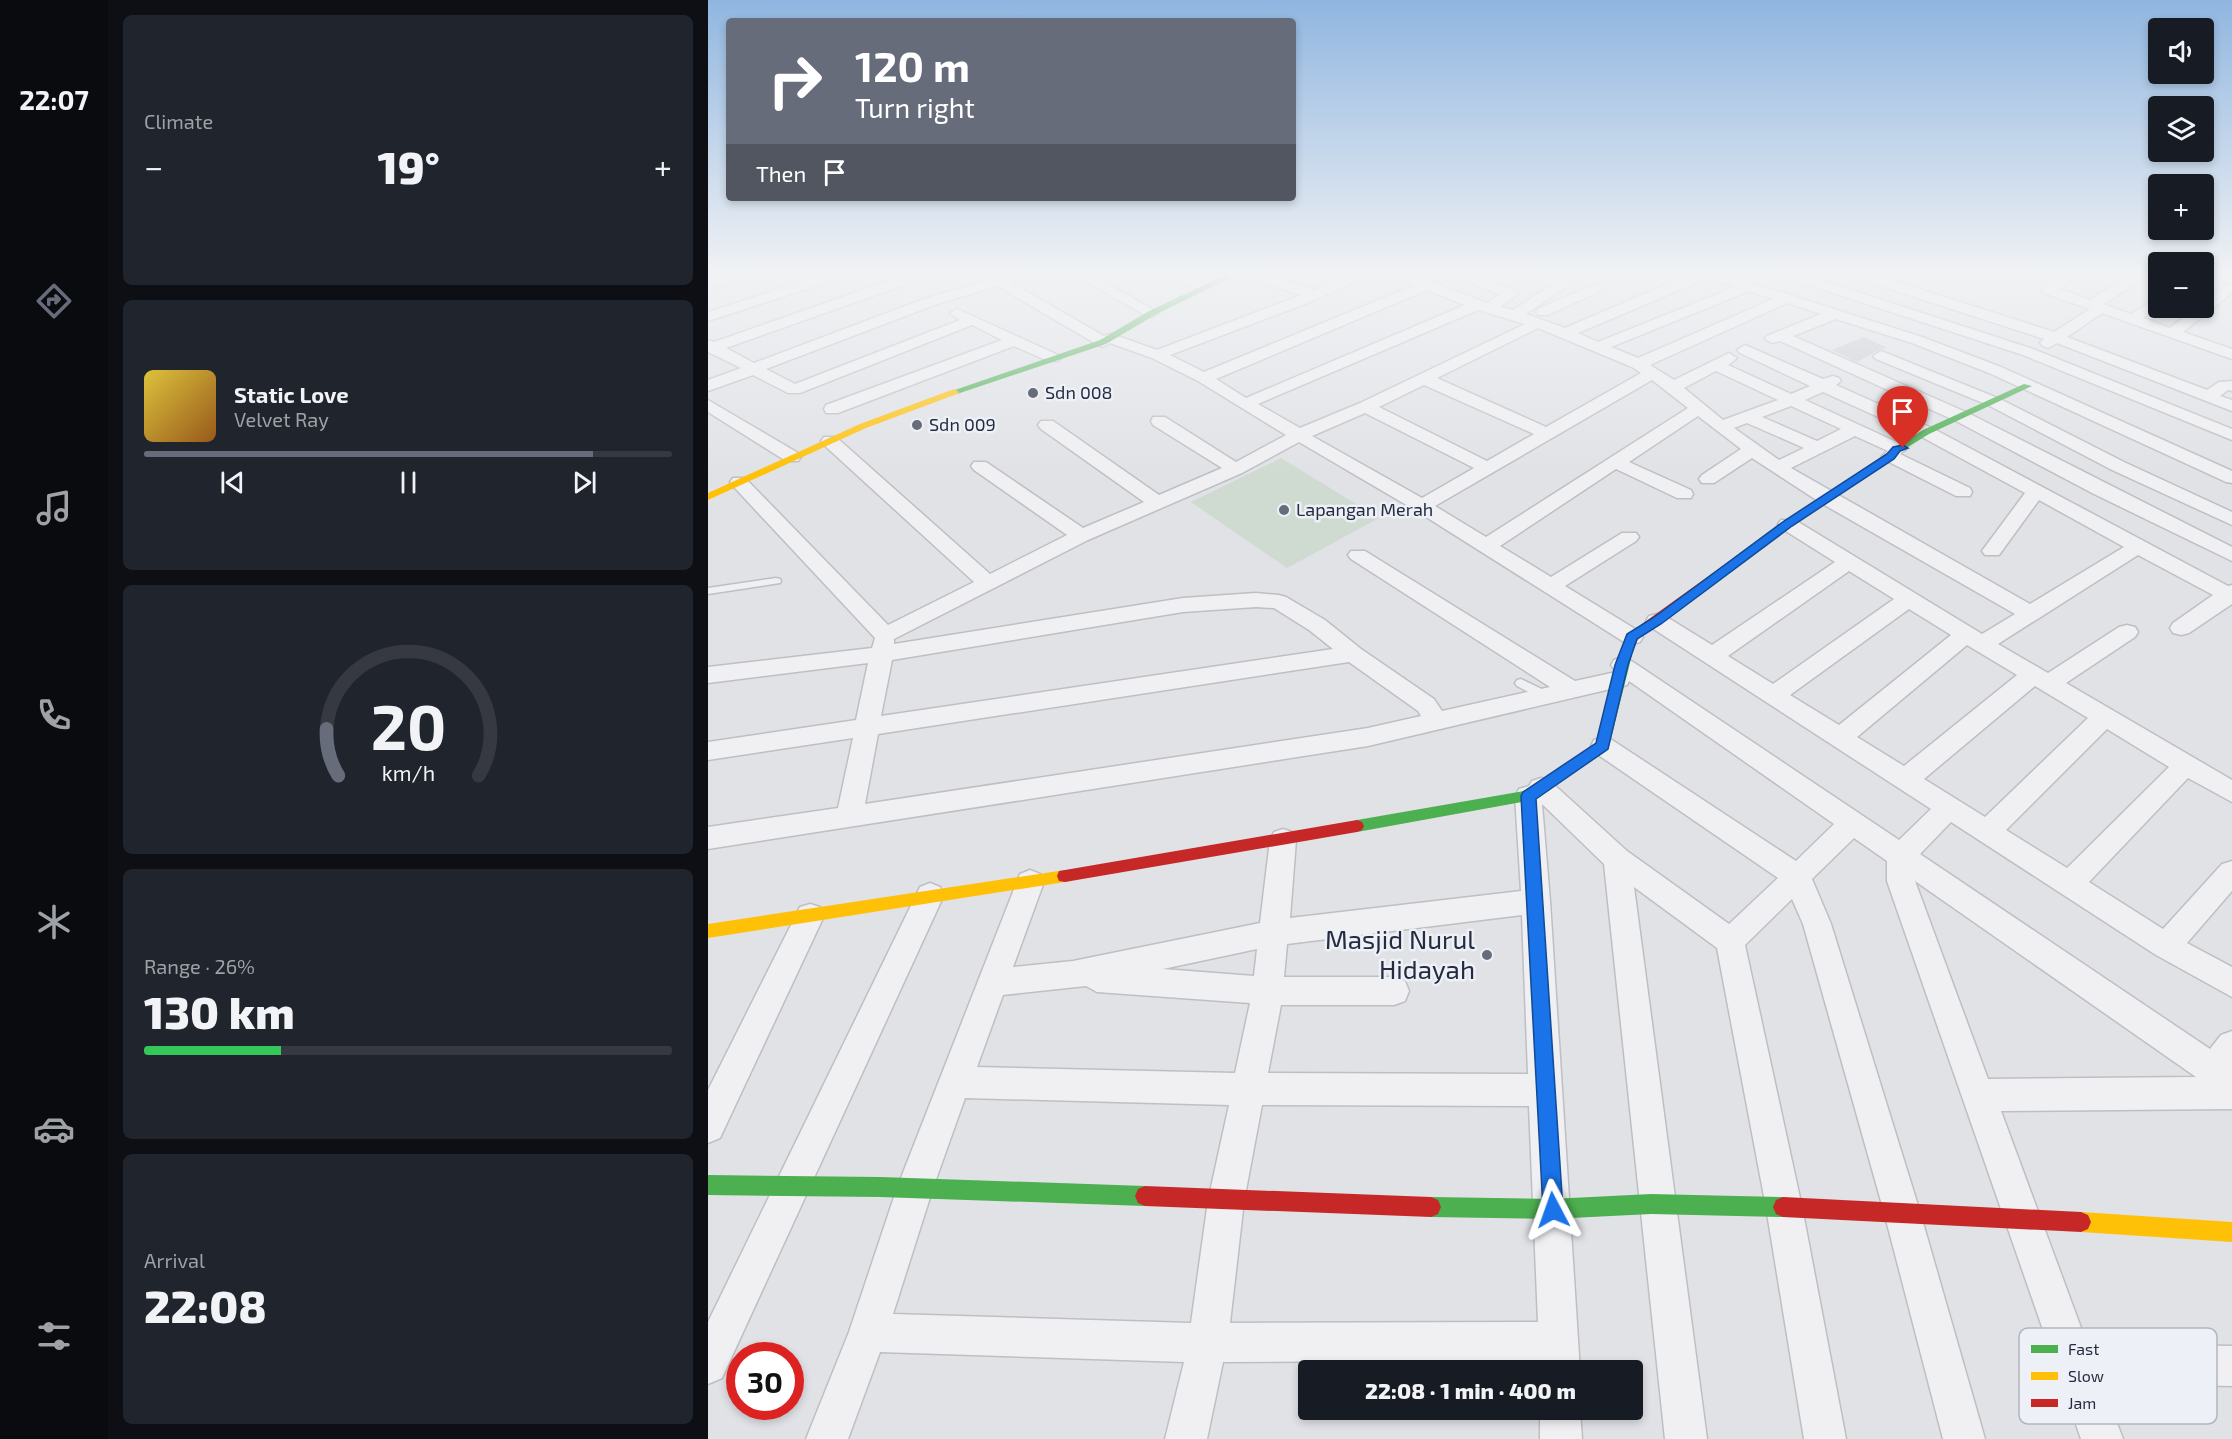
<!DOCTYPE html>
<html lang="en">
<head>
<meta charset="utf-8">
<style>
  :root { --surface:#171b24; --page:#20242c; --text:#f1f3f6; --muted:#9ea1a6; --line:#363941; --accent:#676c7a }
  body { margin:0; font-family:"Exo 2",sans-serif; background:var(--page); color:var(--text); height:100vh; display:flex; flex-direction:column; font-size:22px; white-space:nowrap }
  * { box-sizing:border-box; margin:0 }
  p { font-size:20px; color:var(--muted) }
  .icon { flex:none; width:33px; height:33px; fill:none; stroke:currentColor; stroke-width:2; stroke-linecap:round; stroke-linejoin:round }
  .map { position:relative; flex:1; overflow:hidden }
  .panel { display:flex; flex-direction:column; gap:15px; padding:15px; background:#0d0f14; width:600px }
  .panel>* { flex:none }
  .guide { position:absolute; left:18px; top:18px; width:570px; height:183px; border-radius:6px; box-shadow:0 3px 9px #0003; background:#676c7a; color:#fff; overflow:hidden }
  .buttons { position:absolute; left:1440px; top:18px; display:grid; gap:12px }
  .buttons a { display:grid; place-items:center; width:66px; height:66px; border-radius:6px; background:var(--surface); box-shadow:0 3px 9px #0003; font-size:30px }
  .speed { position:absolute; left:18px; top:1342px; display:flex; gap:12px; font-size:30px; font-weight:700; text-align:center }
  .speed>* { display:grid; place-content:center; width:78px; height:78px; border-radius:50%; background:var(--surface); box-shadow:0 3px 9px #0003; line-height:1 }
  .speed .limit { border:9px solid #d22; background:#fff; color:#111 }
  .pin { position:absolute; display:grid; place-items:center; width:51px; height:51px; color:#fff; margin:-62px -26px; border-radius:50% 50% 50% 0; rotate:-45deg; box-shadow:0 0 6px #0007 }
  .pin .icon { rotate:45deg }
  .me { position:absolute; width:66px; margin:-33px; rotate:356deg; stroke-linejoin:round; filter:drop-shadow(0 0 4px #0008) }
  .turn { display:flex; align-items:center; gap:21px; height:126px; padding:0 30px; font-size:27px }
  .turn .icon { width:78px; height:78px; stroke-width:2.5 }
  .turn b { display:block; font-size:42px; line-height:51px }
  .then { display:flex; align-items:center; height:57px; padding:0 30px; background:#0003; gap:12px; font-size:22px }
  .big { font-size:45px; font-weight:800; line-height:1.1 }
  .panel .card { flex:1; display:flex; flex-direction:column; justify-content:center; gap:9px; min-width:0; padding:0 21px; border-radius:9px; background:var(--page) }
  .panel .dial { align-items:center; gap:0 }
  .dial svg { height:156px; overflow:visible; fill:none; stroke:var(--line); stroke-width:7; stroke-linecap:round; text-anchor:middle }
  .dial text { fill:var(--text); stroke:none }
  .song { display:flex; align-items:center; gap:18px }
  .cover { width:72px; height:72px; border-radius:9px; background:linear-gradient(135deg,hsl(50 70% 55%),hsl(30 70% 35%)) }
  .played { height:6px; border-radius:3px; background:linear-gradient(90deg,var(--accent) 85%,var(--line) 85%) }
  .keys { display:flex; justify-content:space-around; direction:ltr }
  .heat { display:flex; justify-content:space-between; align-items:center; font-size:33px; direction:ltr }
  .charge { height:9px; border-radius:4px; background:linear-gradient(90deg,#34c759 26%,var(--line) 0) }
  .trip { position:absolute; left:590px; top:1360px; width:345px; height:60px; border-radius:6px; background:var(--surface); box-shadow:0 3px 9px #0003; font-weight:800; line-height:60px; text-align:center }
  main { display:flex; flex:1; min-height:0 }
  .menu { display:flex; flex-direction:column; width:108px; justify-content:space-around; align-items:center; background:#090b0e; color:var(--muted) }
  .menu .icon { width:42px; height:42px }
  .menu .selected { color:var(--accent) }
  .menu b { font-size:27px; color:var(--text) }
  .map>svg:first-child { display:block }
  .green { fill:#cfdad0 }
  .building { fill:#c8c9ce }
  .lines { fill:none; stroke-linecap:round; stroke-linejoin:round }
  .lane-casing { stroke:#bdbfc4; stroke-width:3 }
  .street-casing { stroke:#bdbfc4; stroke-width:3 }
  .lane { fill:#f0f0f3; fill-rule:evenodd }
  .street { fill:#f0f0f3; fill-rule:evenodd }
  .fast { fill:#4caf50; fill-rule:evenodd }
  .slow { fill:#ffc107; fill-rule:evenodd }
  .jam { fill:#c62828; fill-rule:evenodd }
  .route { fill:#1a73e8; stroke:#114b97; stroke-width:1.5 }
  .poi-dot { fill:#676c7a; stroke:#edf0f6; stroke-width:2 }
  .labels { text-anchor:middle; stroke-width:5; stroke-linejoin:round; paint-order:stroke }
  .far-poi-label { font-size:18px; fill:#262c40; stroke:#edf0f6; text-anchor:start }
  .near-poi-label { font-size:26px; fill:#262c40; stroke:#edf0f6; text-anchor:end }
  .key { fill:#edf0f6; stroke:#b1b5bf; stroke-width:1.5 }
  .key-label { font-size:16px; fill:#262c40 }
</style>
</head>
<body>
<main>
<nav class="menu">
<b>22:07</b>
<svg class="icon selected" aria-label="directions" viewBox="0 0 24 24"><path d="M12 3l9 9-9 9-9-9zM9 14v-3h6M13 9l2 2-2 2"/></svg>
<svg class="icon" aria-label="music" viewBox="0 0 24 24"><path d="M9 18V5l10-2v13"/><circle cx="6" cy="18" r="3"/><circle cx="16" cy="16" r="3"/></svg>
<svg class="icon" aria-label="phone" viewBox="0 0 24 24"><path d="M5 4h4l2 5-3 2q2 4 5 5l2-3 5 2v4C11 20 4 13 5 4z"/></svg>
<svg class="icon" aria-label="climate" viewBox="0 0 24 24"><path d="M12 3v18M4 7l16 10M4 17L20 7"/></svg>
<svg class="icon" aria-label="car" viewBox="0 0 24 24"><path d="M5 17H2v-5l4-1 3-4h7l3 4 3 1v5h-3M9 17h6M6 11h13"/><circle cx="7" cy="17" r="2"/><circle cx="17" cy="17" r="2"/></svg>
<svg class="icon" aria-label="filters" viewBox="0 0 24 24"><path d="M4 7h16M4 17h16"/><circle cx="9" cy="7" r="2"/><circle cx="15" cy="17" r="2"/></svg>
</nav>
<section class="panel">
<div class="card"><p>Climate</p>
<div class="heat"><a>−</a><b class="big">19°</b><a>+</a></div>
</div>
<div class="card">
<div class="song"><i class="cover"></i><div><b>Static Love</b><p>Velvet Ray</p></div></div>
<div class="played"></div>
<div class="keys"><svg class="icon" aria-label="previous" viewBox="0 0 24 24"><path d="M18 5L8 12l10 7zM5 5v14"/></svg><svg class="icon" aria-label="pause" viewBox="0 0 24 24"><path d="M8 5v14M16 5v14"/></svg><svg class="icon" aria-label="next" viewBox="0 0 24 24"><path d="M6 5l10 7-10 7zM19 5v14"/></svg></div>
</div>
<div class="card dial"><svg viewBox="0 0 100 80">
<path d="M14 69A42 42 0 1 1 86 69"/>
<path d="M14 69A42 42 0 0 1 8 45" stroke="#676c7a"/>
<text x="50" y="56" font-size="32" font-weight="700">20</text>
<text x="50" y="72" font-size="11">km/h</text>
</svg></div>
<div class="card"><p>Range · 26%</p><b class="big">130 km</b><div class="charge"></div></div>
<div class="card"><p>Arrival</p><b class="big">22:08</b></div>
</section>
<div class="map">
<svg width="1524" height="1439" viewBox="0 0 1524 1439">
  <rect width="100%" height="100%" fill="#e0e2e6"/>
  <path class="green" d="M573 458 671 518 579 568 483 502Z"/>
  <path class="building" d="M1156 337 1180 348 1172 349 1149 362 1124 350Z"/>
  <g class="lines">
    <defs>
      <path id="lane" d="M68 578 72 579 73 581 72 583 0 594V588Z
        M813 679 842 693 844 696 842 699H834L809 686 807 683 809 680Z"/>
      <path id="street" d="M29 272H50L48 275 0 289V281Z
        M124 272H144L142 275 0 321V312Z
        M282 272 292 276 308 272H329L327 275 302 282 396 336 402 334 407 335 449 350 593 295 531 275 529 272H549L606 290 623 283 600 275 598 272H618L635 278 650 272H668L602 302 462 355 496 372 707 285 680 272H699L778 303 792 295 743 275 741 272H760L808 291 810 294 792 307 805 310 864 272H880L818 314 857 328 988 272H1009L1214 337 1293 367 1524 471V483L1518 482 1281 373 1204 343 1128 319 1085 336 1260 413 1524 547V561L1386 494 1248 421 1072 341 1064 343 1057 339 1059 336 1113 314 1079 303 942 365 966 380 1021 353 1029 358 1020 365 1083 394 1102 386 1032 353 1029 350 1037 345 1115 379 1125 376 1131 378 1133 381 1128 385 1224 428 1520 586 1524 585V604L1481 633 1473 635 1465 633 1462 628 1465 623 1505 595 1430 555 1290 644 1340 673 1411 627 1419 625 1427 627 1430 632 1427 637 1358 683 1524 780V802L1480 778 1381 882 1455 929 1514 864 1524 861V891L1479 943 1524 967V997L1448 955 1243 822 1212 854 1502 1049 1513 1035 1524 1031V1109L1293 1111 1379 1344 1524 1346V1386L1394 1383 1415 1439H1373L1179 881V861L1146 838 1104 879 1123 924 1212 1212 1277 1439H1235L1176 1212 1095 924 1084 899 1037 945 1094 1207 1138 1439H1096L1058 1207 1009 948 926 887 999 1439H957L896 864 834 804 842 901 872 1371H832V1360L515 1362 499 1439H457L476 1362 172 1352 140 1439H98L141 1332 189 1188 312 874 322 870 332 874 336 882 305 967 365 961 552 923 562 840 566 832 575 829 584 832 588 840 582 918 813 891 807 796 811 789 821 786 824 781 833 778 842 781 919 851 1021 924 1070 878 886 752 883 746 886 740 895 737 904 740 1088 861 1126 824 921 681 919 685 911 687 660 746 0 849V827L130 808 145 738 0 760V742L148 720 160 663 0 683V667L164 648 167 638 25 486 22 482 25 478H37L180 625 266 582 116 445 113 441 116 437H128L282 574 359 535 266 470 263 466 266 462H278L375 528 436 502 333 429 330 425 333 421H345L451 495 514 468 445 425 443 421 445 417H457L528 462 578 435 490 381 444 358 402 343 395 347 390 345 289 286 229 304 58 369 87 384 252 320 242 313 249 309 350 355 353 358 350 361H340L306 346 130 413H118L116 409 118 405 294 340 264 325 92 393H80L45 375 0 391V380L33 368 0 352V340L6 342 189 278H199L201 281 199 284 18 348 46 363 219 298 280 280 275 276ZM1000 278 1027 287 890 342 870 333ZM719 290 757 305 538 398 508 379ZM1041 291 1065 299 930 358 903 347ZM770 310 817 324 652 403 592 428 550 404ZM830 328 924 367 933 373 838 427 729 378ZM1008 371 1070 400 1015 420 976 388ZM944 380 980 408 778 537 727 506ZM716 385 826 434 779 461 671 407ZM1115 392 1212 436 1317 493 1274 551 1277 555H1291L1331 500 1416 547 1322 604 1083 468 1147 436 1180 451 1174 456 1177 460 1248 496H1262L1264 492 1262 488 1192 454 1198 449 1195 445 1097 400ZM1083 406 1133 429 1109 441 1054 417ZM657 413 766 468 714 498 604 436ZM990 416 1033 449 994 475 991 479 994 483H1006L1044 458 1113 503 1307 614 1274 634 1087 520H1073L1070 524 1073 528 1127 562 1004 645 957 616 949 614 941 616 938 621 941 626 1223 809 1191 840 922 660 914 657 906 660 903 665 908 672 867 681 657 551H643L640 555 643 559 842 687 734 711 726 699 653 649 617 620 578 597 571 595 548 593 475 598 186 644V639L380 540 534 473 591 442 707 510 916 642 924 644 932 642 935 637 932 632 857 586 928 541 931 537 928 533H914L843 577 792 546 908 469 969 498H983L985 494 983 490 921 462ZM1039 423 1096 448 1071 460 1026 428ZM1141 571 1186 599 1065 684 1020 656ZM548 607 566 608 601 630 625 649 173 716 184 660 475 612ZM1201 609 1243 635 1131 725 1082 695ZM1259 645 1309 675 1196 766 1149 737ZM641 662 710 711 713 716 660 728 157 804 170 734ZM1327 686 1380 718 1277 817 1216 779ZM1399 729 1461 767 1359 868 1298 830ZM1207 881 1488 1077 1280 1079ZM814 915 820 1074 560 1073 573 1005H686L697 1001 701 991 697 981 686 977H576L579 944ZM549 949 546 976 455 969ZM378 986 389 992 542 1003 527 1073 269 1067 295 995ZM257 1098 521 1105 500 1201 483 1323 185 1314 225 1188ZM554 1105 821 1106 830 1322 522 1323 536 1201Z
        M361 272H378L451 313 444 317 439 316Z
        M456 272H474L505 288 503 291H493Z
        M1068 272H1088L1325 349 1524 429V440L1315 355 1070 275Z
        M1137 272H1158L1346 332 1382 309 1336 293 1334 290C1340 283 1353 274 1363 276L1365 279 1352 289 1382 300 1424 273 1448 272 1395 304 1423 314 1450 298 1451 308 1435 318 1462 328 1488 308H1496V302L1523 282 1496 280V272L1524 274V293L1475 332 1524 349V359L1394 313 1359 337 1499 390 1511 382 1524 381V391L1520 390 1512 396 1524 400V411L1349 343 1340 348 1335 346 1332 343 1336 339 1139 275Z
        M885 285 890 286 892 289 890 292 840 315H830L828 312 830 309Z
        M1173 351 1292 399 1416 462 1524 512V525L1404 470 1280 405 1168 359 1165 356Z
        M0 400 90 453 93 457 90 461H78L0 412Z
        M222 883 232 887 236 895 14 1378 0 1384V1322L212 887Z
        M102 904 112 907 116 916 12 1138 0 1143V1090L92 907Z
        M832 1410H872L874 1439H832Z"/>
    </defs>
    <use href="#lane" class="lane-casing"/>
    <use href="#street" class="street-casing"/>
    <use href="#lane" class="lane"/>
    <use href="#street" class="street"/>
    <path class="fast" d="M524 272H534L447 315 398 344 249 394 241 392 392 340 441 311Z
      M1316 384 1324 386 1221 434 1192 452 1188 453 1183 450 1215 430Z
      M918 651 924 655 900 750 825 800 649 832 644 830 642 826 644 822 649 820 816 791 889 743 912 655Z
      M0 1175 172 1177 437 1186 444 1189 447 1196 444 1203 437 1206 172 1197 0 1195Z
      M943 1194 1075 1197 1082 1200 1085 1207 1082 1214 1075 1217 943 1214 843 1219 723 1217 716 1214 713 1207 716 1200 723 1197 843 1199Z"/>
    <path class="slow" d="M246 389 251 392 249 394 158 428 0 500V493L152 424Z
      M357 870 363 871 365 876 363 881 357 882 0 938V924Z
      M1373 1212 1524 1222V1242L1373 1232 1366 1229 1363 1222 1366 1215Z"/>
    <path class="jam" d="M1188 447 1193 450 1187 458 1084 526 930 639 922 658H914L912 655 920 634 1076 522Z
      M649 820 654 822 656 826 654 830 649 832 357 882 351 881 349 876 351 871 357 870Z
      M437 1186 723 1197 730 1200 733 1207 730 1214 723 1217 437 1206 430 1203 427 1196 430 1189Z
      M1075 1197 1373 1212 1380 1215 1383 1222 1380 1229 1373 1232 1075 1217 1068 1214 1065 1207 1068 1200Z"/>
  </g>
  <linearGradient id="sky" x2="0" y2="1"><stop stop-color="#90b6e0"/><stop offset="0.58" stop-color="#f1f2f4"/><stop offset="1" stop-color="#f1f2f4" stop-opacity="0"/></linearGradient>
  <rect width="1524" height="473" fill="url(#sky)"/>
  <path class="route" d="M1195 445 1200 448 1192 451 1186 459 1084 526 953 624 929 639 920 665 900 749 828 799 855 1210 852 1217 845 1220 837 1217 835 1210 813 796 815 792 888 743 907 665 919 634 945 618 1076 521 1179 454 1185 447Z"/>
  <g class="poi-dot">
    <circle cx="325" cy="393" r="6"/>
    <circle cx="209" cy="425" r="6"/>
    <circle cx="576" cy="510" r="6"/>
    <circle cx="779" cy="955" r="6"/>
  </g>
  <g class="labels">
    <g class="far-poi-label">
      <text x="337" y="399">Sdn 008</text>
      <text x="221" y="431">Sdn 009</text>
      <text x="588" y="516">Lapangan Merah</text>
    </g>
    <g class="near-poi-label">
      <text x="767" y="949">Masjid Nurul<tspan x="767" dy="30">Hidayah</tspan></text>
    </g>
  </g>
  <rect x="1311" y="1328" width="198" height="96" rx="9" class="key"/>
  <rect x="1323" y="1345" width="27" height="8" fill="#4caf50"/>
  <rect x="1323" y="1372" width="27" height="8" fill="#ffc107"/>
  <rect x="1323" y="1399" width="27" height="8" fill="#c62828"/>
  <g class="key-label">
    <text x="1360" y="1355">Fast</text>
    <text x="1360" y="1382">Slow</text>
    <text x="1360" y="1409">Jam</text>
  </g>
</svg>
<div class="buttons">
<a><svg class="icon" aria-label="sound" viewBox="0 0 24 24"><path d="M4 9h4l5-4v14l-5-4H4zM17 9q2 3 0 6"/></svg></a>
<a><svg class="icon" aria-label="layers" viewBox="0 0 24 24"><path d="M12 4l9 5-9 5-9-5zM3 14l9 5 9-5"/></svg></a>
<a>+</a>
<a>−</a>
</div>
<div class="speed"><div class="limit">30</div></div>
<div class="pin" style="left:1195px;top:448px;background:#d93025"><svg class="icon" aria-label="arrive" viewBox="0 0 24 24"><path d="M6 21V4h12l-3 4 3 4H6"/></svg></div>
<svg class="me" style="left:845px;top:1210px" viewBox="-20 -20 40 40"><path d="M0-17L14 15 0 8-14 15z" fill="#1a73e8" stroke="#fff" stroke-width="4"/></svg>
<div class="trip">22:08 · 1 min · 400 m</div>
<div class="guide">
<div class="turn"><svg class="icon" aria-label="right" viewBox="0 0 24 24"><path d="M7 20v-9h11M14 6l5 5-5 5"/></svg><div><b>120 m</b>Turn right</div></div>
<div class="then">Then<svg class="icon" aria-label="arrive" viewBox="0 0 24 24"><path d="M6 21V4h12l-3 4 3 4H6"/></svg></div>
</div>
</div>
</main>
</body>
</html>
